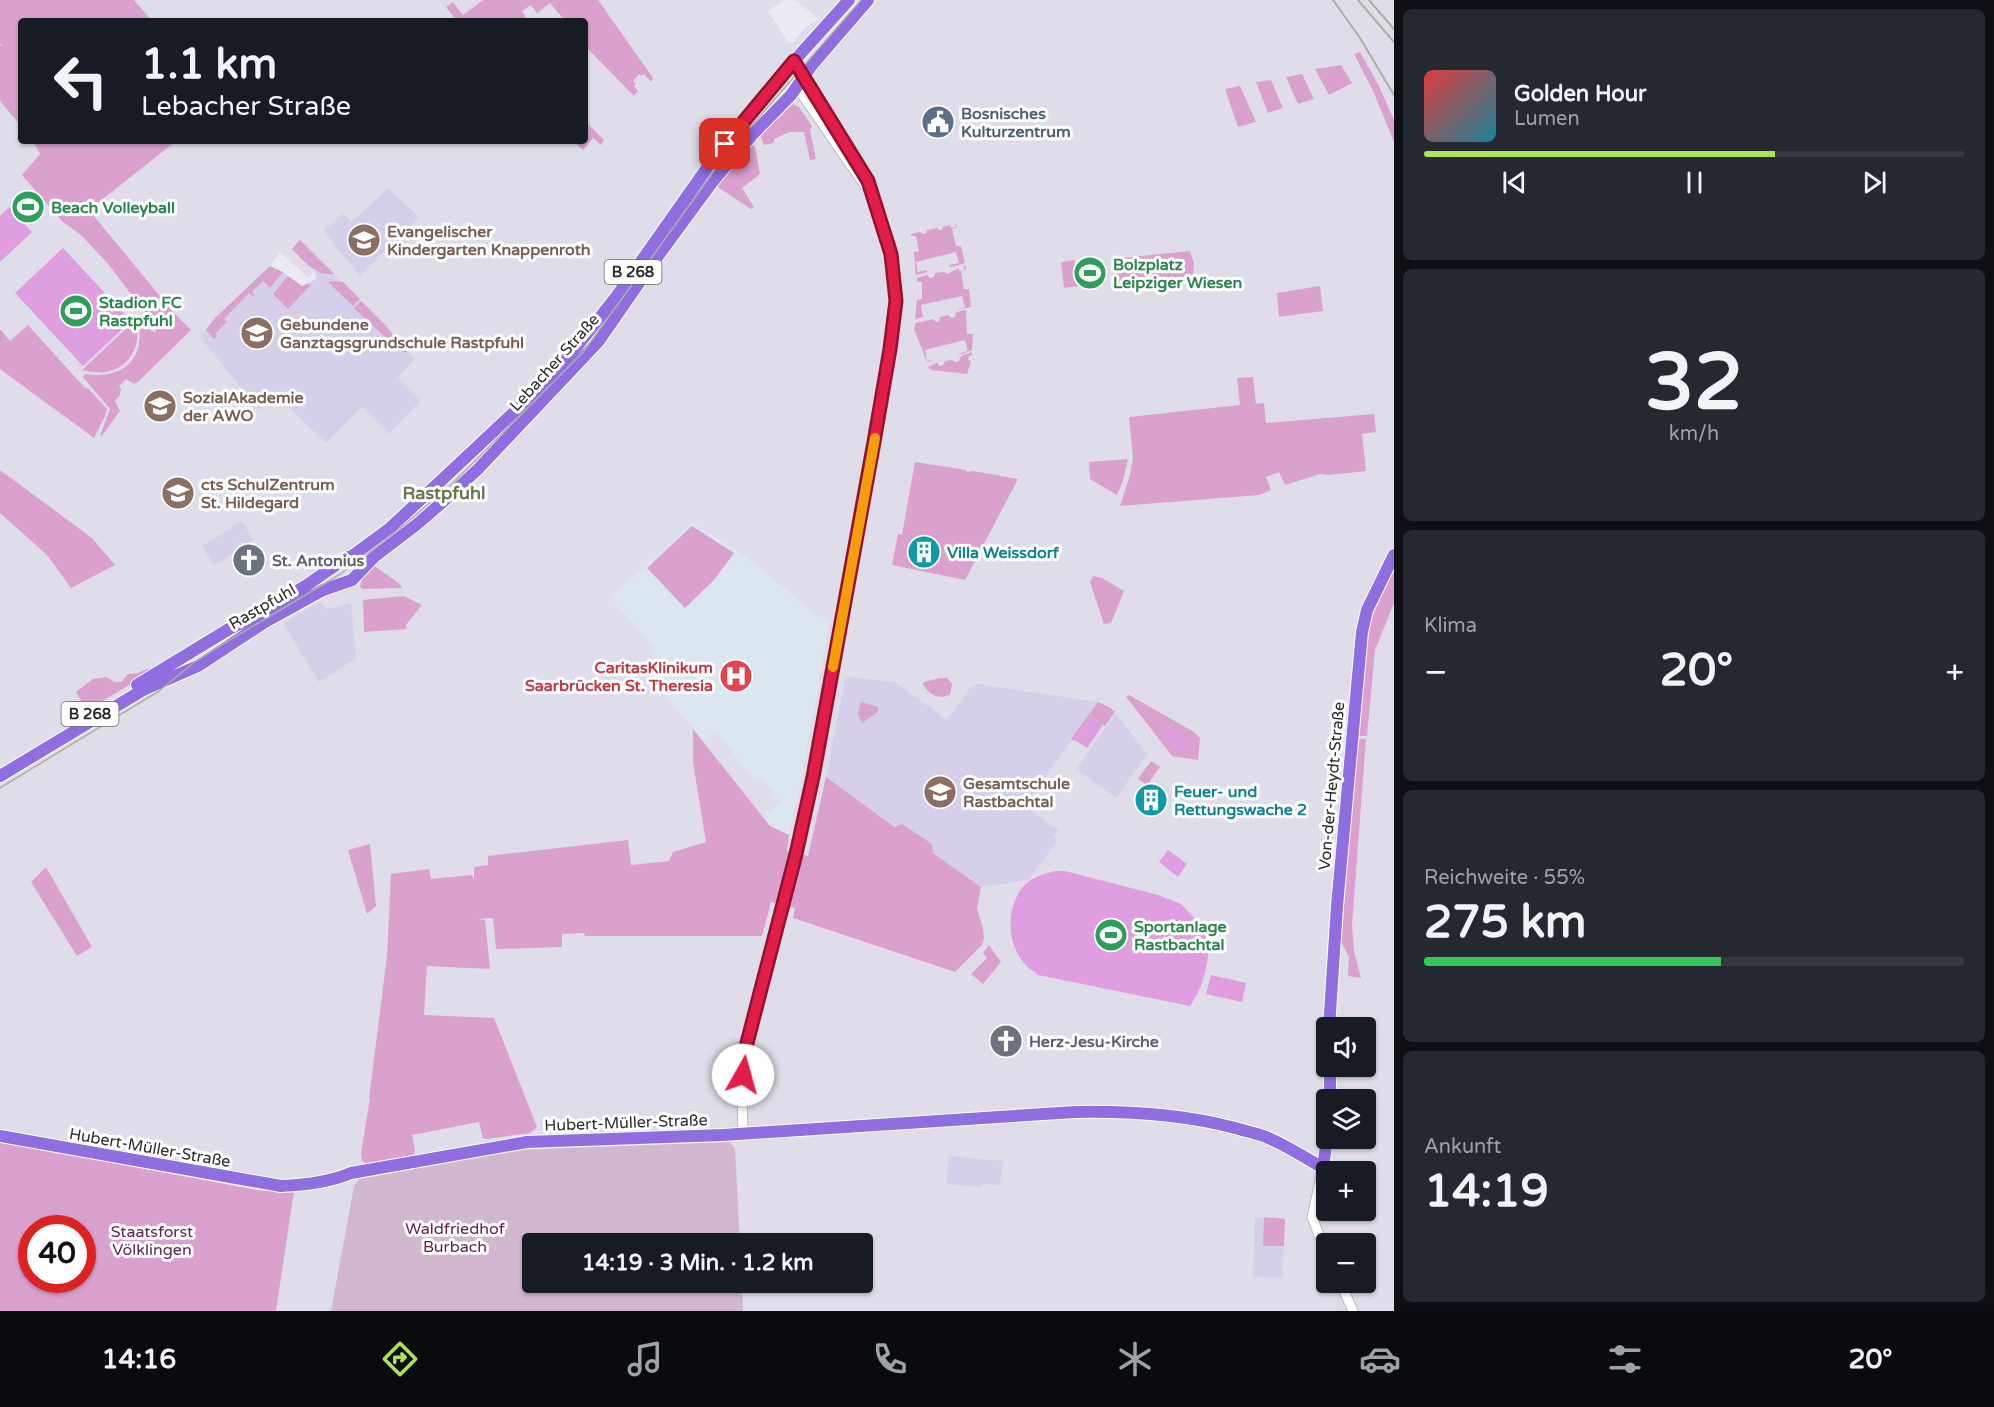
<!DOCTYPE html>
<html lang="de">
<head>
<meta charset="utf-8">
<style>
  :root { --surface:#171b24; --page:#242831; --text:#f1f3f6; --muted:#9ea1a6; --line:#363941; --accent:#aee352 }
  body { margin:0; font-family:"Varela Round",sans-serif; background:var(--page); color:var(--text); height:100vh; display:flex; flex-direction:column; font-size:22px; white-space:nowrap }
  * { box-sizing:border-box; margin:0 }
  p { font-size:20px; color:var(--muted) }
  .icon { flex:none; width:33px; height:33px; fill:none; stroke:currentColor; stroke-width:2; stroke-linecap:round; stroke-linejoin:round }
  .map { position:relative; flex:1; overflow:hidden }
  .details { display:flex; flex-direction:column; gap:9px; padding:9px; background:#0d0f14; width:600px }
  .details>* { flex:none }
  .banner { position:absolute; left:18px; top:18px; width:570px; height:126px; border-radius:6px; box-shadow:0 2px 4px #0004; background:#171b24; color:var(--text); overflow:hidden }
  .buttons { position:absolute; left:1316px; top:1017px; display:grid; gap:12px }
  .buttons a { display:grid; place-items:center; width:60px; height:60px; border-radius:6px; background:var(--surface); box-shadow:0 2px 4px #0004; font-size:30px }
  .speed { position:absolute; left:18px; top:1215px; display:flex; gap:12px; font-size:30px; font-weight:700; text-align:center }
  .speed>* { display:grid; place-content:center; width:78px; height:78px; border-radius:50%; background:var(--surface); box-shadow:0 2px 4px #0004; line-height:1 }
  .speed .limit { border:9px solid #d22; background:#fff; color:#111 }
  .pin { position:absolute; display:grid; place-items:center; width:51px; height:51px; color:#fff; margin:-26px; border-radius:12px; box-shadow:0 3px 9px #0006 }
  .me { position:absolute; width:66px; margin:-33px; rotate:7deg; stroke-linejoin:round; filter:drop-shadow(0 0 4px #0008) }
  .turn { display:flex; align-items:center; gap:21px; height:126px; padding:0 24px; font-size:27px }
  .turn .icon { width:78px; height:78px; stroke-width:2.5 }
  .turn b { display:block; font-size:42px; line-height:51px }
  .big { font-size:45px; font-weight:700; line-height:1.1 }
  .details .tile { flex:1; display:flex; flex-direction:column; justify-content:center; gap:9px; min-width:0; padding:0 21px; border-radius:9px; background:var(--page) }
  .details .dial { align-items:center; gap:0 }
  .dial b { font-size:78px; line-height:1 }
  .song { display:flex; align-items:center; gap:18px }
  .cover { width:72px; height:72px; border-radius:9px; background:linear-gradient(135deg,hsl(0 70% 55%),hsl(190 70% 35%)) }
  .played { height:6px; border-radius:3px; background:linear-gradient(90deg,var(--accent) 65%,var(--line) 65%) }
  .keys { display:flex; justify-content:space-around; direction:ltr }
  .heat { display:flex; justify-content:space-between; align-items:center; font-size:33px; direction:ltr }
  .charge { height:9px; border-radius:4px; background:linear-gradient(90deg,#34c759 55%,var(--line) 0) }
  .trip { position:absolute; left:522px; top:1233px; width:351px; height:60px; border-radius:6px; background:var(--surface); box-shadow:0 2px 4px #0004; font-weight:700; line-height:60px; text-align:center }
  .dock { display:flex; height:96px; justify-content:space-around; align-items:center; background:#090b0e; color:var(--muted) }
  .dock .icon { width:42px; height:42px }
  .dock .selected { color:var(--accent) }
  .dock b { font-size:27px; color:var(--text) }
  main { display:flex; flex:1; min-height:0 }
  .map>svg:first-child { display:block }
  .education { fill:#d5cfe9 }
  .medical { fill:#dce6f0 }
  .green { fill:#daa1ce; fill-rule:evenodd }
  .cemetery { fill:#d2b7d0 }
  .pitch { fill:#de9ee0 }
  .plaza { fill:#ecebf3 }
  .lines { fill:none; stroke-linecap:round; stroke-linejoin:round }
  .minor-casing { stroke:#b8bcb1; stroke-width:11 }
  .major-casing { stroke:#fff; stroke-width:14 }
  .minor { stroke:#fff; stroke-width:9 }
  .major { stroke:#916edf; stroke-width:12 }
  .tram { stroke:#abb1a1; stroke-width:1.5 }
  .rail { stroke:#abb1a1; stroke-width:2 }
  .route-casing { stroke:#92132f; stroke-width:15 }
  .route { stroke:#e11d48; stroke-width:10 }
  .slow { stroke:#f59e0b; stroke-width:10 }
  .labels { text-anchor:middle; stroke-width:6; stroke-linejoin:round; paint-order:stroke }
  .shield { fill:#fff; stroke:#6a6a6a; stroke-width:1.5 }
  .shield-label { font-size:15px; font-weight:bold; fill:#2a2a2a }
  .service-label { font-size:16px; font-weight:bold; fill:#4e5e75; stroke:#fff; text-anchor:start }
  .leisure-label { font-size:16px; font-weight:bold; fill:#27864d; stroke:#fff; text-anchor:start }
  .education-label { font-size:16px; font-weight:bold; fill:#785e54; stroke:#fff; text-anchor:start }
  .street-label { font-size:16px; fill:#2a2a2a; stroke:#fff }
  .culture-label { font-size:16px; font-weight:bold; fill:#0d838f; stroke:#fff; text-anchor:start }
  .worship-label { font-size:16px; font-weight:bold; fill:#5b616d; stroke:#fff; text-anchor:start }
  .health-label { font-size:16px; font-weight:bold; fill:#be3a42; stroke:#fff; text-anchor:end }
  .park-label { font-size:16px; fill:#5d2349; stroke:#fff }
  .neighbourhood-label { font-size:18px; font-weight:bold; fill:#677550; stroke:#fff }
</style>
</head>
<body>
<main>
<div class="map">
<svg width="1394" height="1311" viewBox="0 0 1394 1311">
  <rect width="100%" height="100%" fill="#dfddea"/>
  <path class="education" d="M388 188 419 217 360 276 338 249 324 230 343 214 352 222Z
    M323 263 386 326 415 359 398 377 421 400 389 434 362 407 326 443 276 395 259 410 200 337 215 318 270 266 283 272 308 279Z
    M242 521 253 540 245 544 241 542 238 544V551L214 565 202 546Z
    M320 602 327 609 351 603 356 657 355 659 319 682 283 623Z
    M848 677 895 682 947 720 970 688 977 684 1098 702 1025 806 1058 830 1054 837 1058 840 1028 880 981 887 826 777 845 680Z
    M1116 713 1147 754 1116 798 1076 769Z
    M949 1156 1003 1161 1000 1185 982 1184 981 1187 946 1184Z
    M1255 1217 1285 1219 1282 1278 1253 1277Z"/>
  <path class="medical" d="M693 523 756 564 817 616 830 619 802 776 789 835 770 827 763 816 780 802 761 777 755 781 717 733 713 736 711 734 703 741 652 680 653 646 610 597Z"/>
  <path class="green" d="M0 0H134L152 21H21V126L0 101V46L2 44H0Z
    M483 0H598L653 78 651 82 644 74 642 76 639 74 633 81 636 84 634 86 638 91 634 96 585 46V21H565L550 3 537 13 531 5 522 11 528 21H457L446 7 453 2 463 15Z
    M1360 52 1379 86 1394 120V142L1374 93 1354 54Z
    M1341 65 1352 83 1329 95 1315 69Z
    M1302 74 1314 99 1298 104 1286 77Z
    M1271 80 1283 108 1268 113 1256 82Z
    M1240 86 1256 122 1238 127 1225 89Z
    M793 104 799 107 812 126 810 130 816 159 810 160 804 132H789L774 139V143L764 145 760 135Z
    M585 121 604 140 601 145 593 138 583 150 573 141H585Z
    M33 141H176L89 210 173 312 191 330 139 381 134 384 126 379 119 386 121 389 120 395 115 401 120 411 101 437V433L110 409 83 377 85 374C120 379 144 363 139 325L156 333 155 326 109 265 81 235 62 221 22 175 40 154Z
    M752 144 755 147 760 174 742 188 754 207 751 209 716 186Z
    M955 222 957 227 952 229 956 246H961L965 263 951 267 949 265 959 263 956 252 916 262 918 272 927 270V272L916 275 914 252 919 251 916 236H911V234L920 232 923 234 926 233 927 230 937 228 939 230H942L943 227 950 225 951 228 956 227Z
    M300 240 334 274C315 276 305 262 292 249Z
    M1190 251 1194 263 1193 279 1115 287 1112 259Z
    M1074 260 1078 286 1064 288 1061 262Z
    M270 266 276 269 266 280 277 269 283 272 270 288 263 281 252 292 255 296 254 297 249 293 224 319 227 322 216 333 217 336 214 339 206 330 215 318Z
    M963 266H966V270L961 271 964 289H969L971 307 955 310 965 307 962 296 921 305 923 317 934 314 915 319 917 300 922 299V282H917V278L927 275 930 278 934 277 935 273 944 272 947 274 959 268V271L965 270Z
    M288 276 302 286 308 283 310 286 288 309 273 294Z
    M330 281 343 282 360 299 353 306 329 283Z
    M1320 286 1323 311 1279 317 1277 293Z
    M361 301 386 326 407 352H401L354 308Z
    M966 310 967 334H973L972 350 963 354H958L968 351 965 340 925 350 927 361 937 359 927 362 914 329 916 323 933 319 936 322 939 321 940 317 949 315 951 318 955 317 956 312Z
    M134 321C144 340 131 366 110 371 101 374 91 372 82 370Z
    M28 325 84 387 89 389 107 409 105 416 94 438 0 369V329L10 341Z
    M972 352V355L969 356 968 360 971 361 967 374 931 370 928 367 937 363 940 366 943 365 945 361 952 360 955 362 959 361 961 356Z
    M1253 377 1256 404 1264 403 1266 423 1374 414 1376 432 1362 434 1366 471 1329 475 1320 474 1285 485 1279 472 1266 477 1271 490 1259 495 1120 506 1130 475 1133 458 1129 417 1240 405 1237 378Z
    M1128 459 1123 481 1117 495 1090 479 1089 462Z
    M915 462 966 470 967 472 973 471 1018 479 965 580 892 565 898 534 902 535Z
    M0 470 92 538 115 565 71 588 47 555 0 513Z
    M692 526 734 553 714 580 685 608 647 568Z
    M373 565 400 584 402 588 362 589 360 586 363 577Z
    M1394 571V603L1375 650 1367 736H1358L1368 627 1383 591Z
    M1093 576 1102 578 1124 591 1111 623 1104 624 1090 582Z
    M404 596 422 605 406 625 407 629 364 632 363 600Z
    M147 669H156L91 708 86 709 76 692 93 679 106 677 115 682H121L128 674 138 673Z
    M940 678H947L952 684 950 694C940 701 928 694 923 684L924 682Z
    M1129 695 1194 732 1200 738 1198 760 1172 756 1128 699 1126 696Z
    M861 702 878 707V712L862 723 858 714Z
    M1098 702 1109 707 1115 712 1105 726 1091 717 1074 741 1071 739Z
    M693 729 770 826 789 835 787 851 808 856 826 777 895 827 902 824 932 844 933 853 981 887 977 909 983 928 984 938 982 945 955 972 793 918 795 908 771 902 762 936H585L584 933 562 934V947L496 949 493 918 478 919 485 920 490 969 427 966 424 1015 494 1018 537 1127 530 1133 486 1139 483 1138 479 1122 412 1135 415 1151 413 1156 397 1159 365 1163 362 1160 361 1154 370 1098H369L387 956 391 874 429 869 431 879 472 875 474 880V867L488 865V856L628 840 631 865 669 861 673 852 706 842 693 763Z
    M1358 739H1366L1352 925 1354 951 1361 978 1348 976 1349 957 1341 941Z
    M1151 761 1160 767 1147 785 1138 779Z
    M370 844 376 906 367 914 348 850Z
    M46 867 92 947 77 956 31 882Z
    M989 945 1001 962 983 984 971 974 987 958 983 953Z
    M0 1142 263 1191H294L276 1311H0ZM32 1228H82V1280H32Z
    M1264 1217 1285 1219 1284 1246H1263Z"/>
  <path class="cemetery" d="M729 1142 735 1148 740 1243 532 1244V1282L742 1283 743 1311H331L354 1186 360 1179 515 1150Z"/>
  <path class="pitch" d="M25 190 45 212 31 225 11 202Z
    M9 207 32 232 0 262V216Z
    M63 248 131 321 83 366 15 293Z
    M1095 258 1098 286 1085 287 1083 259Z
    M1091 717 1103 725 1087 748 1075 740Z
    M1170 724 1189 743 1179 753 1160 734Z
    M1168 850 1187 864 1178 877 1159 862Z
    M1055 871H1065L1158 895 1181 904 1193 917 1211 925C1209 953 1207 983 1190 1006L1038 975C1033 971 1027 967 1024 963 1007 943 1006 909 1022 888 1030 878 1043 874 1055 871Z
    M1211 975 1246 983 1242 1002 1206 994Z"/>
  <path class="plaza" d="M784 0H795L819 19 805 28 792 43 788 42 768 11Z
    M280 252 308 278 315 271 316 279 302 286 283 272 270 266Z"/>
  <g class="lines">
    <defs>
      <path id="minor" d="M788 69 801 93 865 186
        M743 1134 742 1095 747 1043 777 932 807 806 874 442 893 328 896 301 891 254 869 181 794 61
        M1323 1168 1312 1217 1326 1253
        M1340 1282 1353 1311"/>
      <path id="major" d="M137 685 229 629 256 616 307 585 346 558 352 556 390 528 446 476 526 401 570 355 616 297 721 148 794 61 849 0
        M0 776 143 690 198 666 265 622 323 590 352 580 374 557 416 525 445 500 478 469 598 342 650 267 713 181 752 135 791 95 812 65 868 0
        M1329 1028 1337 906 1362 632 1367 610 1394 555
        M1330 1100V1066
        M0 1136 281 1186C304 1185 330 1182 351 1173L527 1142 723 1135 1075 1112C1130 1111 1182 1114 1235 1128 1245 1131 1256 1133 1266 1137 1286 1145 1304 1157 1323 1168L1327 1138"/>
    </defs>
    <use href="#minor" class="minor-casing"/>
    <use href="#major" class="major-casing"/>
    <use href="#minor" class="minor"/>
    <use href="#major" class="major"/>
    <path class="tram" d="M0 788 159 691 196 661 223 644 339 575 397 531 453 483 584 351 722 160 861 0"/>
    <path class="rail" d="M1333 0 1360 38 1394 95
      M1358 0 1394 42
      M1369 0 1394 29"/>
  </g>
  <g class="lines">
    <defs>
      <path id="route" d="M725 144 794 61 868 181 891 254 896 301 890 349 874 442 813 777 796 854 747 1043 743 1075"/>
    </defs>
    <use href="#route" class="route-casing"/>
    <use href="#route" class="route"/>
    <path class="slow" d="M833 667 875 438"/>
  </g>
  <defs>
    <symbol id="civic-disc" viewBox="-11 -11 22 22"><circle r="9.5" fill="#5c6f8a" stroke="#fff"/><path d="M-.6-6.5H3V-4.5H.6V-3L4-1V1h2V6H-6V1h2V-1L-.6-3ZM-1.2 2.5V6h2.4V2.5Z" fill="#fff"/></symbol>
    <symbol id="stadium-disc" viewBox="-11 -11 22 22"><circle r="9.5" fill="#2e9e5b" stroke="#fff"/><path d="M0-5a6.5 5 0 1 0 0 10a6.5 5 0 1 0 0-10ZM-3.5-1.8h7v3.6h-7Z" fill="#fff"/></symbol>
    <symbol id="school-disc" viewBox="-11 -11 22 22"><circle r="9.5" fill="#8d6e63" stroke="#fff"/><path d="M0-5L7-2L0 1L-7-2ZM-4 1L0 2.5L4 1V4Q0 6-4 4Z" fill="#fff"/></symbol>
    <symbol id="university-disc" viewBox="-11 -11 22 22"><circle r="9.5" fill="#8d6e63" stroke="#fff"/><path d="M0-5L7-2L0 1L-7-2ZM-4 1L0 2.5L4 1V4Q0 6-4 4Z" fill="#fff"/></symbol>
    <symbol id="building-disc" viewBox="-11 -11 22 22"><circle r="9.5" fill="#0f9aa8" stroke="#fff"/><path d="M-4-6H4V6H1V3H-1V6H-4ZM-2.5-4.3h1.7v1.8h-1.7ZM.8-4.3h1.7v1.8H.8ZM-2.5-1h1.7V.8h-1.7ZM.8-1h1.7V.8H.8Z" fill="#fff"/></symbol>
    <symbol id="church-disc" viewBox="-11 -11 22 22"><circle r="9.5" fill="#6b7280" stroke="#fff"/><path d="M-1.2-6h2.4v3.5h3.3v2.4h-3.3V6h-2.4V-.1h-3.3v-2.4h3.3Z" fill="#fff"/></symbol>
    <symbol id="hospital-disc" viewBox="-11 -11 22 22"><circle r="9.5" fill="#e0444e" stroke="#fff"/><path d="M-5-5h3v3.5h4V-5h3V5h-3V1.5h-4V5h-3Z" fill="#fff"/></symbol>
  </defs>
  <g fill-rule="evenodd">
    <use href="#civic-disc" x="919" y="103" width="38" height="38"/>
    <use href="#stadium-disc" x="9" y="188" width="38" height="38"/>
    <use href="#school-disc" x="345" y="221" width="38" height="38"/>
    <use href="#stadium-disc" x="1071" y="254" width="38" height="38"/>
    <use href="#stadium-disc" x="57" y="292" width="38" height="38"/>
    <use href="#school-disc" x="238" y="314" width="38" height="38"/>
    <use href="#university-disc" x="141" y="387" width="38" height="38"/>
    <use href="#university-disc" x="159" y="474" width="38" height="38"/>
    <use href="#building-disc" x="905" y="533" width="38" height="38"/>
    <use href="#church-disc" x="230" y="541" width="38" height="38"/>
    <use href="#hospital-disc" x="717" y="657" width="38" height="38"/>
    <use href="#school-disc" x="921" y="773" width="38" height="38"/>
    <use href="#building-disc" x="1132" y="781" width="38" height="38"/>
    <use href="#stadium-disc" x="1092" y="916" width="38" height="38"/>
    <use href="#church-disc" x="987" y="1022" width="38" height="38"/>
  </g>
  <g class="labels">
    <g class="shield">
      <rect x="604.5" y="260" width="57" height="24" rx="4.5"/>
      <rect x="61.5" y="702" width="57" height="24" rx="4.5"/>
    </g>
    <g class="shield-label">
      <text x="633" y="277">B 268</text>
      <text x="90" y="719">B 268</text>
    </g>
    <g class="service-label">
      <text x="961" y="119">Bosnisches<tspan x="961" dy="18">Kulturzentrum</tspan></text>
    </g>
    <g class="leisure-label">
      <text x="51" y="213">Beach Volleyball</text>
      <text x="1113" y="270">Bolzplatz<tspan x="1113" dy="18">Leipziger Wiesen</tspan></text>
      <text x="99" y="308">Stadion FC<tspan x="99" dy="18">Rastpfuhl</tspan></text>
      <text x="1134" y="932">Sportanlage<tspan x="1134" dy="18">Rastbachtal</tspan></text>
    </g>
    <g class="education-label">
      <text x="387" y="237">Evangelischer<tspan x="387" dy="18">Kindergarten Knappenroth</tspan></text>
      <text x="280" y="330">Gebundene<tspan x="280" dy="18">Ganztagsgrundschule Rastpfuhl</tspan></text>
      <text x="183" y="403">SozialAkademie<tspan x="183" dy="18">der AWO</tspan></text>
      <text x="201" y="490">cts SchulZentrum<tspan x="201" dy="18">St. Hildegard</tspan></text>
      <text x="963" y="789">Gesamtschule<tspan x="963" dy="18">Rastbachtal</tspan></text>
    </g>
    <g class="street-label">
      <text transform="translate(554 362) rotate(-48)" y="6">Lebacher Straße</text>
      <text transform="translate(262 606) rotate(-30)" y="6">Rastpfuhl</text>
      <text transform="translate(1331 786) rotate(-85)" y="6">Von-der-Heydt-Straße</text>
      <text transform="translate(626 1122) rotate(-2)" y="6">Hubert-Müller-Straße</text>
      <text transform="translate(150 1147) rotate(10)" y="6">Hubert-Müller-Straße</text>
    </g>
    <g class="culture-label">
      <text x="947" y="558">Villa Weissdorf</text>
      <text x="1174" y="797">Feuer- und<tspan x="1174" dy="18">Rettungswache 2</tspan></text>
    </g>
    <g class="worship-label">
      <text x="272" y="566">St. Antonius</text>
      <text x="1029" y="1047">Herz-Jesu-Kirche</text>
    </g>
    <g class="health-label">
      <text x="713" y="673">CaritasKlinikum<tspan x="713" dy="18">Saarbrücken St. Theresia</tspan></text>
    </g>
    <g class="park-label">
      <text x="455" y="1234">Waldfriedhof<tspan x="455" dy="18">Burbach</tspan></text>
      <text x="152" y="1237">Staatsforst<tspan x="152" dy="18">Völklingen</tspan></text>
    </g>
    <g class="neighbourhood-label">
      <text x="444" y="499">Rastpfuhl</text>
    </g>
  </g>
</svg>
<div class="buttons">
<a><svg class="icon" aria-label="sound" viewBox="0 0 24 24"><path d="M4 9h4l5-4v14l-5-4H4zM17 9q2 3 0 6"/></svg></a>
<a><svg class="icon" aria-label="layers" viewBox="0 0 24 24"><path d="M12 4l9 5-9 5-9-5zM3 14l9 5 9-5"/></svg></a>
<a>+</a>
<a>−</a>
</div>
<div class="speed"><div class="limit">40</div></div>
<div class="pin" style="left:725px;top:144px;background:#d93025"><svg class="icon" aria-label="arrive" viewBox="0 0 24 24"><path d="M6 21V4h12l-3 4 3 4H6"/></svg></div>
<svg class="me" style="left:743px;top:1075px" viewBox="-20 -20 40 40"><circle r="19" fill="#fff"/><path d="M0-13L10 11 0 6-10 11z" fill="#e11d48"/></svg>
<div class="trip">14:19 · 3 Min. · 1.2 km</div>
<div class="banner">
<div class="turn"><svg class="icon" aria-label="left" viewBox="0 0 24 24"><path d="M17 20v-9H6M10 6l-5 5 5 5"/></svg><div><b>1.1 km</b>Lebacher Straße</div></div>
</div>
</div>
<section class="details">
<div class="tile">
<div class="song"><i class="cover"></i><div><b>Golden Hour</b><p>Lumen</p></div></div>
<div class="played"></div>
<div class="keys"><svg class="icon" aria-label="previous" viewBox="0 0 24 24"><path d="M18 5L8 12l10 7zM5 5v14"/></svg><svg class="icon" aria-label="pause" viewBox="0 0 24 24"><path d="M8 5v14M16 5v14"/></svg><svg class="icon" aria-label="next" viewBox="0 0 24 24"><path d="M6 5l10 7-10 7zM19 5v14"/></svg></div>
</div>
<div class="tile dial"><b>32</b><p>km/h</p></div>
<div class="tile"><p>Klima</p>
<div class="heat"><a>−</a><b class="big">20°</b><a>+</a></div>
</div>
<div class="tile"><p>Reichweite · 55%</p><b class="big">275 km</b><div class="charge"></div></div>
<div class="tile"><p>Ankunft</p><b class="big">14:19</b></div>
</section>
</main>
<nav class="dock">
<b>14:16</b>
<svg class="icon selected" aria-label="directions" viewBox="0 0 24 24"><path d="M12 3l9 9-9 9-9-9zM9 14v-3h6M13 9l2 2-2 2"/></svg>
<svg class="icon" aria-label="music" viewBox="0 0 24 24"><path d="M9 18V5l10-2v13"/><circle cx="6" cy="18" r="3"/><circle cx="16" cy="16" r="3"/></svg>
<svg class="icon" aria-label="phone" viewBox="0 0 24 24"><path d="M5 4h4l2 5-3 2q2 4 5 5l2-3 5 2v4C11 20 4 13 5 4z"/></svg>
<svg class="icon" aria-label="climate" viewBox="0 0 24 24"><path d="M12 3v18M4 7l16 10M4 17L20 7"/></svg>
<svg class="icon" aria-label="car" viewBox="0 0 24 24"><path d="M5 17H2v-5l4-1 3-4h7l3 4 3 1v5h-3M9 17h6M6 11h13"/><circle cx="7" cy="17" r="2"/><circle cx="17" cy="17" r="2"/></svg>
<svg class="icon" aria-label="filters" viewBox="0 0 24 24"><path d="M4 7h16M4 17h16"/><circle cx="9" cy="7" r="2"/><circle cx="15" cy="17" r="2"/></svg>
<b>20°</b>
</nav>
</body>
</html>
